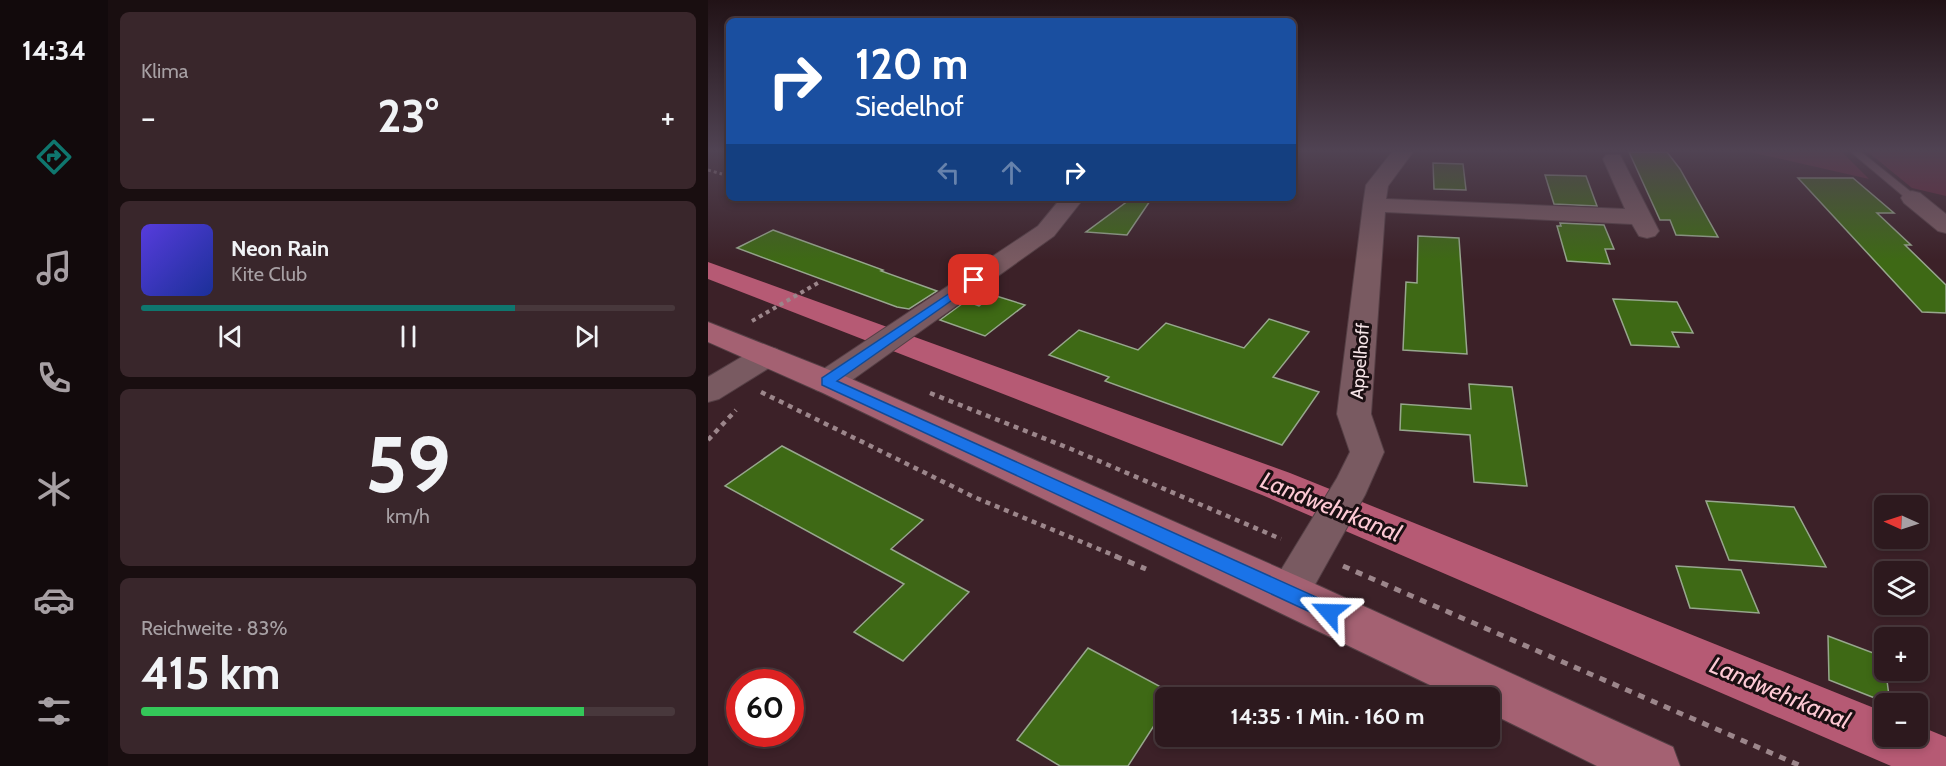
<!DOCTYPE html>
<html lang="de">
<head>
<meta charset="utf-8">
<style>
  :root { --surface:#2d191e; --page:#39262b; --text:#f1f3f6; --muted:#a7a0a4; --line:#48383c; --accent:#0f766e }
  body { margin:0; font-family:Cabin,sans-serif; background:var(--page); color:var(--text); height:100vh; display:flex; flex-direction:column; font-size:22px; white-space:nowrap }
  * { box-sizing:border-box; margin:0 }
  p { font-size:20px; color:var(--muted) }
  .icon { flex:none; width:33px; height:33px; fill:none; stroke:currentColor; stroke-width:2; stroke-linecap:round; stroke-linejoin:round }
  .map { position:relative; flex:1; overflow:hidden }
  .sheet { display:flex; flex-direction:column; gap:12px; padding:12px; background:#190e10; width:600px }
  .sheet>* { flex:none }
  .banner { position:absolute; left:18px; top:18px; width:570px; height:183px; border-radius:9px; box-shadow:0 3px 9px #0003,0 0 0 2px var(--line); background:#1a4fa0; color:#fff; overflow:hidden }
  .needle { width:39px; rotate:273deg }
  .fabs { position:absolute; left:1166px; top:495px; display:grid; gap:12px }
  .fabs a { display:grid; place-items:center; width:54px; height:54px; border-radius:9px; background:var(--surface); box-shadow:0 3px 9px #0003,0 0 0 2px var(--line); font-size:30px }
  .speed { position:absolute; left:18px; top:669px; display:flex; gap:12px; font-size:30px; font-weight:700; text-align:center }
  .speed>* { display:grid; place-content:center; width:78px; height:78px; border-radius:50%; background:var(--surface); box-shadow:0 3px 9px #0003,0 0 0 2px var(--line); line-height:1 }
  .speed .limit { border:9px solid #d22; background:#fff; color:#111 }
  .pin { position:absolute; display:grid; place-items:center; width:51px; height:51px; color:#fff; margin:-26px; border-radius:12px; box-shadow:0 3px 9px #0006 }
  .me { position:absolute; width:66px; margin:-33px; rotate:295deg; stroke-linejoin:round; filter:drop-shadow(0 0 4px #0008) }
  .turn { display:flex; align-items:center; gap:21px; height:126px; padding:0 30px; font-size:27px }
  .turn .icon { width:78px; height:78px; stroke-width:2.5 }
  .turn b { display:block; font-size:42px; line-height:51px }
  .lanes { display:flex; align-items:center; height:57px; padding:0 30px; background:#0003; justify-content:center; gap:30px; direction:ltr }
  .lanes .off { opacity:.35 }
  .big { font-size:45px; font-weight:800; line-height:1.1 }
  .sheet .card { flex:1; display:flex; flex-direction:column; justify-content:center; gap:9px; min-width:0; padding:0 21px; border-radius:9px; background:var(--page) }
  .sheet .dial { align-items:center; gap:0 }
  .dial b { font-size:78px; line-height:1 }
  .song { display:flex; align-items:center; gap:18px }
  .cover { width:72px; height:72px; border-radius:9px; background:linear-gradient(135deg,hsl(250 70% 55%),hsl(230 70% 35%)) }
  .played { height:6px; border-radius:3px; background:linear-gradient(90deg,var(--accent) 70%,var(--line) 70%) }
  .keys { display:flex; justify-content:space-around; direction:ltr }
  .heat { display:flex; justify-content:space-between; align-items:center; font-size:33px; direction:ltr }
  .charge { height:9px; border-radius:4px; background:linear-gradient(90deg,#34c759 83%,var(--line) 0) }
  .trip { position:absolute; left:447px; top:687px; width:345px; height:60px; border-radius:9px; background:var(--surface); box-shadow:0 3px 9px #0003,0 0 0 2px var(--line); font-weight:800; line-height:60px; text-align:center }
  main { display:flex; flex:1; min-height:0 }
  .dock { display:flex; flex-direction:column; width:108px; justify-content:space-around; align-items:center; background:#120a0c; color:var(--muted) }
  .dock .icon { width:42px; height:42px }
  .dock .selected { color:var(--accent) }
  .dock b { font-size:27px; color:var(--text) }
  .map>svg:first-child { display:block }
  .green { fill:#67263a }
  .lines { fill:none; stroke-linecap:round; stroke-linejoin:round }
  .canal { fill:#b65a74; fill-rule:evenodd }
  .building { fill:#3e6915; stroke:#97a78d; stroke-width:1.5 }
  .lane-casing { stroke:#553f45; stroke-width:2 }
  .street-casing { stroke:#553f45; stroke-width:2 }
  .primary-casing { stroke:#553f45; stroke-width:2 }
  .path-far3 { stroke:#9c868b; stroke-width:3; stroke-dasharray:3 3; stroke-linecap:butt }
  .path-far2 { stroke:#9c868b; stroke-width:4; stroke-dasharray:4 4; stroke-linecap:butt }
  .path-far1 { stroke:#9c868b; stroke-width:4.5; stroke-dasharray:5 5; stroke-linecap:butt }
  .path { stroke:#9c868b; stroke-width:5; stroke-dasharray:7 7; stroke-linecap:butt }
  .lane { fill:#795a61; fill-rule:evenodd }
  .street { fill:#795a61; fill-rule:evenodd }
  .primary { fill:#a46172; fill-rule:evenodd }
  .route { fill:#1a73e8; stroke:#114b97; stroke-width:1.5 }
  .labels { text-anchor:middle; stroke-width:6; stroke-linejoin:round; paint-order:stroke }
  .street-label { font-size:18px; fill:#f8e6e9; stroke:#1b0f12 }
  .near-water-label { font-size:24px; font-style:italic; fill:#fdc9d4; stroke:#1b0f12 }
</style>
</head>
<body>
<main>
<nav class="dock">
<b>14:34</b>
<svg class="icon selected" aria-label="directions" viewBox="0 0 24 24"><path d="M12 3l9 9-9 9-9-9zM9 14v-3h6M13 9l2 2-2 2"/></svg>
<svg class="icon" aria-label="music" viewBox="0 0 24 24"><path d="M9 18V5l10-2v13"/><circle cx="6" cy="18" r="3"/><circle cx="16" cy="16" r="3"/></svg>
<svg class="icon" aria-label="phone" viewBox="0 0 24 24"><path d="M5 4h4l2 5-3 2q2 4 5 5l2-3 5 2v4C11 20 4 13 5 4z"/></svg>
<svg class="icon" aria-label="climate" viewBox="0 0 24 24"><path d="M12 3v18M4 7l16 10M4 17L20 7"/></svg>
<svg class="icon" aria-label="car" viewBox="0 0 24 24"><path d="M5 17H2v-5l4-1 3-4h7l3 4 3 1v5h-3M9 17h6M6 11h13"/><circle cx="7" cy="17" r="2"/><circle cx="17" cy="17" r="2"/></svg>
<svg class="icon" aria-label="filters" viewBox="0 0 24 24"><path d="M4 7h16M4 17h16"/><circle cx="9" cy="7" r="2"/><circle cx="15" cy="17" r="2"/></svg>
</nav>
<section class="sheet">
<div class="card"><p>Klima</p>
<div class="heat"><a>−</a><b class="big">23°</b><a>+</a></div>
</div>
<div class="card">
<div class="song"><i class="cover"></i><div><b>Neon Rain</b><p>Kite Club</p></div></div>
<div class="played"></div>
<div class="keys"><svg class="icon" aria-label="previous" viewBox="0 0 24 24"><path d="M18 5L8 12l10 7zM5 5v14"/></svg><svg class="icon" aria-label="pause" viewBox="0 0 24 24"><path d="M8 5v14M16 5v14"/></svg><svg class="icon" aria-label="next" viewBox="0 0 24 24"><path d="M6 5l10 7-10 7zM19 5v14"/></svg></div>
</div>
<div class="card dial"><b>59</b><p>km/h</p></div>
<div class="card"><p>Reichweite · 83%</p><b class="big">415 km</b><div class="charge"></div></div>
</section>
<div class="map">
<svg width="1238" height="766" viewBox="0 0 1238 766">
  <rect width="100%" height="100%" fill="#3c2128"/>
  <path class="green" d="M1042 152H1134L1161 179Z
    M1160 152H1238V196L1204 188Z"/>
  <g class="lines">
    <path class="canal" d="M0 262 582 473 1176 712V736H1209V725L1238 737V766H1183L554 495 0 279Z"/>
  </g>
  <path class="building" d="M921 152H959L972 169 1010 237 968 235 962 220H952Z
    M725 163 755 164 758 190 726 189Z
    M837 175 878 176 889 206 846 204Z
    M1090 178H1145L1186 213H1169L1203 245H1197L1238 285V313L1214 312Z
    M424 198H444L419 235 378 232Z
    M852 223 896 225 906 249H897L902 264 859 261 849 226H853Z
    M65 230 175 270 173 271 229 291 201 309 189 307 29 248Z
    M710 236 751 238 759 354 695 350 698 282 709 283Z
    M285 295 317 305 277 336 232 320 258 301 271 306Z
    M905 299 969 302 985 333 964 332 971 347 923 345Z
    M561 319 601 332 565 377 611 392 574 445 397 381 401 377 341 355 371 330 430 350 458 323 536 348Z
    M761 384 804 387 819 486 766 482 762 435 692 430 693 404 763 409Z
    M74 446 215 520 183 549 261 592 195 661 146 632 196 584 17 486Z
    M998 501 1086 507 1118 567 1021 560Z
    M968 566 1033 570 1051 613 982 608Z
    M1120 636 1176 657 1182 704 1121 680Z
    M380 648 466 694 464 698H458V707L420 766H352L309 740Z"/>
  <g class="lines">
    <defs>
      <path id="lane" d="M1143 152H1153L1208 196V200H1200Z"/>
      <path id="street" d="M684 152H705L680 186 678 199 917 209 895 159 898 155H912L951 231 947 236 939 238 931 236 924 224 677 212 663 414 676 452 657 495 595 606 580 612 565 606 559 593 629 478 642 452 629 414 655 205 658 185Z
        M1204 191 1212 193 1238 214V233L1230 231 1196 203 1193 198 1196 193Z
        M353 198H376L346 236 130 390 119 393 108 390 103 382 108 374 330 226Z
        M58 346 69 349 73 356 69 363 11 399 0 402V377L47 349Z"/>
      <path id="primary" d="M0 322 139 377 596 579 965 747 972 766H889L782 713V698H749L115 393 0 342Z"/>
    </defs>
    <use href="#lane" class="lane-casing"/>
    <use href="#street" class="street-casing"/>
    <use href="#primary" class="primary-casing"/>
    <path class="path-far3" d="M0 170 14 174"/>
    <path class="path-far2" d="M44 321 110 283"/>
    <path class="path-far1" d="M53 392 266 497 410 557
      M222 393 363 449 573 539
      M0 440 28 410"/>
    <path class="path" d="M407 556 438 569
      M635 566 1093 766"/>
    <use href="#lane" class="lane"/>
    <use href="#street" class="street"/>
    <use href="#primary" class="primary"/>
  </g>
  <linearGradient id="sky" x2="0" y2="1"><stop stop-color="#211216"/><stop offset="0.58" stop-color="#504353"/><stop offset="1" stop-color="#504353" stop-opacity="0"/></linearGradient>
  <rect width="1238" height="260" fill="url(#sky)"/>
  <path class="route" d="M266 277 272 280 270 282 129 381 628 606 630 612 628 618 621 621 615 618 114 385V378Z"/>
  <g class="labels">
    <g class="street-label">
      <text transform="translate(652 361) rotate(-85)" y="6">Appelhoff</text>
    </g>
    <g class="near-water-label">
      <text transform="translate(623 507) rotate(22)" y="8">Landwehrkanal</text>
      <text transform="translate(1072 693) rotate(23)" y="8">Landwehrkanal</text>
    </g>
  </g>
</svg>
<div class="fabs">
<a><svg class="needle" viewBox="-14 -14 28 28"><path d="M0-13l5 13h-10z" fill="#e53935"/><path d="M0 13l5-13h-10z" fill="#a7a0a4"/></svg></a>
<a><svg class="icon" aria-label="layers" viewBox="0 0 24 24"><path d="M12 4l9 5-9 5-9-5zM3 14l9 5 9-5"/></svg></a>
<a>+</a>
<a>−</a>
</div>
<div class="speed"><div class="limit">60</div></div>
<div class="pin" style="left:266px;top:280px;background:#d93025"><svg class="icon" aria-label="arrive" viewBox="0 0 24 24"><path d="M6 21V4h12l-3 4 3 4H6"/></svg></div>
<svg class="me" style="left:621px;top:612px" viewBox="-20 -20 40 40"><path d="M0-17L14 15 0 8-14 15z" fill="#1a73e8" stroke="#fff" stroke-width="4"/></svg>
<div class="trip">14:35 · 1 Min. · 160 m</div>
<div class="banner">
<div class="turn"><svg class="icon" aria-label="right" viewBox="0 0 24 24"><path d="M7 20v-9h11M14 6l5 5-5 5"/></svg><div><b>120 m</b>Siedelhof</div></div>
<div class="lanes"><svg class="icon off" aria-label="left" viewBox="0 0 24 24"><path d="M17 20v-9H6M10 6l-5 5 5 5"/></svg><svg class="icon off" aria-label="ahead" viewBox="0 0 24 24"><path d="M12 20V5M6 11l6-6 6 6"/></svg><svg class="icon" aria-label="right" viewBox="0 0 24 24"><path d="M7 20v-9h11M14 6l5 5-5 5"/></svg></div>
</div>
</div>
</main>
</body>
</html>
